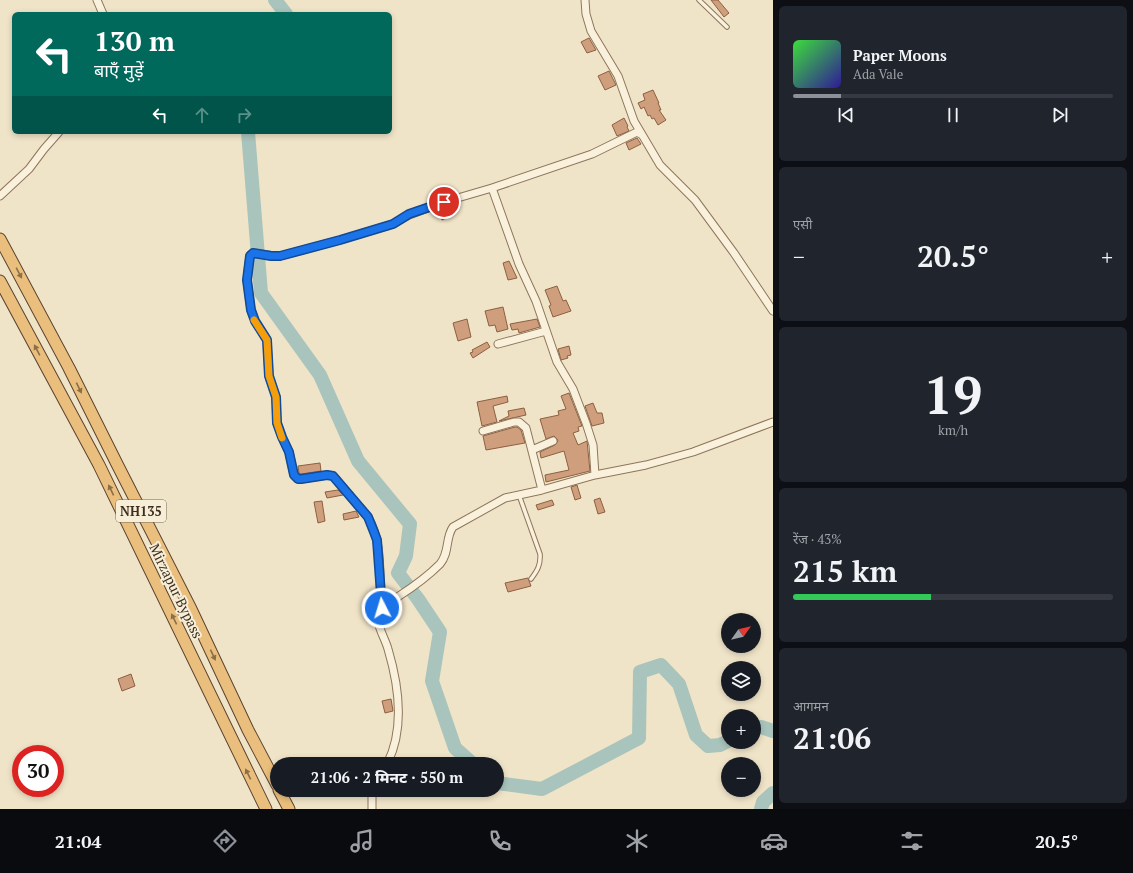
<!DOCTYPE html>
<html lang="hi">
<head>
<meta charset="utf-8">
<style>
  :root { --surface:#171b24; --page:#20242c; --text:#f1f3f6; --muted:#9ea1a6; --line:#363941; --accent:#8c9099 }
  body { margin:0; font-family:"PT Serif","Noto Sans Devanagari",serif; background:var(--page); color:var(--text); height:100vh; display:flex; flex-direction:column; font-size:15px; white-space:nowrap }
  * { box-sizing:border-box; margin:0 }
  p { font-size:13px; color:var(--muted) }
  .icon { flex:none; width:22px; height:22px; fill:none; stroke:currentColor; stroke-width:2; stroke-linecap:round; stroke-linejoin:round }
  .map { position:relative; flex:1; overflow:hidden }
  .sheet { display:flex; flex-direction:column; gap:6px; padding:6px; background:#0d0f14; width:360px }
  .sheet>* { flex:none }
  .top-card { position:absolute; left:12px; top:12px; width:380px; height:122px; border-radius:6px; box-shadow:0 2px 6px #0003; background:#00695c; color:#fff; overflow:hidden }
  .needle { width:26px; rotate:56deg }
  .buttons { position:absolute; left:721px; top:613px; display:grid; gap:8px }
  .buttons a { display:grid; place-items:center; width:40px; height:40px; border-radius:50%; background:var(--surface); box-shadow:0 2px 6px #0003; font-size:20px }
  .speed { position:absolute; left:12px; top:745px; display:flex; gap:8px; font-size:20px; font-weight:700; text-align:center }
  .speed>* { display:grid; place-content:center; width:52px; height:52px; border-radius:50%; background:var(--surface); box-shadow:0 2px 6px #0003; line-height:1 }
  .speed .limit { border:6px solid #d22; background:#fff; color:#111 }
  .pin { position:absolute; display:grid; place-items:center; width:34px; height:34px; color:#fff; margin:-17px; border:2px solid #fff; border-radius:50%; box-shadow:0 1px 4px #0007 }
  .me { position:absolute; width:44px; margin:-22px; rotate:355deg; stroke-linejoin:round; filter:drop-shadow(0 0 3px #0008) }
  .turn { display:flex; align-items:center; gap:14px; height:84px; padding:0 16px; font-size:18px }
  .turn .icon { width:52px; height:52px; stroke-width:2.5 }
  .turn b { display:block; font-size:28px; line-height:34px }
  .lanes { display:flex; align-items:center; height:38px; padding:0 16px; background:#0003; justify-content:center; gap:20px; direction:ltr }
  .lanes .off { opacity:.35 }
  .big { font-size:30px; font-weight:800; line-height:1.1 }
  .sheet .card { flex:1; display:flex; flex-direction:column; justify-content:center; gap:6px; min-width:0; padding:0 14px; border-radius:6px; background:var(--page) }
  .sheet .dial { align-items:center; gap:0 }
  .dial b { font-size:52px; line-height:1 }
  .song { display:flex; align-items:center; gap:12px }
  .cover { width:48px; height:48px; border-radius:6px; background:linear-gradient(135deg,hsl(120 70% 55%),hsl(250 70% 35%)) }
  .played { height:4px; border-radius:2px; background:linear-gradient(90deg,var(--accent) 15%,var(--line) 15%) }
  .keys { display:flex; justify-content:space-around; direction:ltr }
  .heat { display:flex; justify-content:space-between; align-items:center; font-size:22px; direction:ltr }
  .charge { height:6px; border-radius:3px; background:linear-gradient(90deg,#34c759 43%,var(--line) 0) }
  .trip { position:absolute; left:270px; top:757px; width:234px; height:40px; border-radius:20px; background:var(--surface); box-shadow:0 2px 6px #0003; font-weight:800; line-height:40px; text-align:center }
  .tab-bar { display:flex; height:64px; justify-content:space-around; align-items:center; background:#090b0e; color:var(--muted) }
  .tab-bar .icon { width:28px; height:28px }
  .tab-bar .active { color:var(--accent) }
  .tab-bar b { font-size:18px; color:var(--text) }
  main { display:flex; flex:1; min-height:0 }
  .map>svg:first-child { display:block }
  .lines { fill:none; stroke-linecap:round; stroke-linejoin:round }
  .river { stroke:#a9c4bc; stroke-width:14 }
  .building { fill:#cf9f7d; stroke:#8d5f41 }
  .service-casing { stroke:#8d765c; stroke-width:5.5 }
  .minor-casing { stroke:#8d765c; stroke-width:9 }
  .trunk-casing { stroke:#5b4430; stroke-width:13 }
  .service { stroke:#faf1dc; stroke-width:3.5 }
  .minor { stroke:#faf1dc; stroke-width:7 }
  .trunk { stroke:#eabe7c; stroke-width:11 }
  .oneway { fill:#8b6f49 }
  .route-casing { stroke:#114b97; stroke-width:10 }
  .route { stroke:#1a73e8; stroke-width:7 }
  .slow { stroke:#f59e0b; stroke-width:7 }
  .labels { text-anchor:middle; stroke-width:4; stroke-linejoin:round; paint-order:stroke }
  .shield { fill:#f7eed8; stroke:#756857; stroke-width:1 }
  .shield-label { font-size:13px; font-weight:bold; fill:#3d2e20 }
  .street-label { font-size:14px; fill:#3d2e20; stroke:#f7eed8 }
</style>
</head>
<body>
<main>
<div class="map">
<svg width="773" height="809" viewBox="0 0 773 809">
  <rect width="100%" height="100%" fill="#f0e4c8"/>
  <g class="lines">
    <path class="river" d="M275 0 286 14
      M248 132 261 293 320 375 358 461 410 524 406 556 398 573 418 599 440 632 432 681 455 748 473 764
      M754 728 761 727 773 731
      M497 783 542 789 639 738 640 672 661 665 679 684 696 735 708 746 720 745 728 741
      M761 809 763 802 773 793"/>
  </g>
  <path class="building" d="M711 0H718L729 13 724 17Z
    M589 38 596 50 587 53 581 42Z
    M609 71 616 85 605 90 598 76Z
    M653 90 659 103H658L661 110H659L666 120 658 125 654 118 652 119 650 115 648 116 644 107 641 109 638 103 645 100 643 94Z
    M624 118 628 126 627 127 629 131 617 136 612 125Z
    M637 138 641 144 629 150 626 143Z
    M448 206 452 215 442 220 438 210Z
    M509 261 517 278 508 280 503 263Z
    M557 286 563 301 566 300 571 311 553 317 549 306 551 305 545 290Z
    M503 307 508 329 497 332 495 325 489 326 485 311Z
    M467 319 471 337 458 341 453 323Z
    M537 319 540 327 519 333 518 329 512 330 510 324Z
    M487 342 490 347 473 358 470 353 473 352 472 350Z
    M569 346 571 355 567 356 568 358 561 360 558 349Z
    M569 393 582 426 578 427 579 431 573 433 578 445 587 441 590 471 546 482 545 475 569 470 564 451 541 458 540 452 555 445 558 441 557 439 554 436 546 439 540 419 559 415 558 411 566 409 561 396Z
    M507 396 508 402 493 406 497 422 482 426 477 402Z
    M593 403 597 413H602L604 423 592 426 585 406Z
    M524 408 526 415 499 421 509 416 508 411Z
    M515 427H517L521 430 525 443 486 450 483 436Z
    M320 463 321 471 301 474 299 473 298 466Z
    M577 485 581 498 575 500 571 487Z
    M338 490 343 495 327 498 325 492Z
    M600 498 605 512 598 514 594 500Z
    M552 500 554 505 538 510 536 505Z
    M322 501 325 521 318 523 314 502Z
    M356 511 359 517 344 520 343 514Z
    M528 578 531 586 508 592 505 583Z
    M131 674 135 686 122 691 118 679Z
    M391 699 393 711 385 713 382 701Z"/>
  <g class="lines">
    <defs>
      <path id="service" d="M699 0 727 27
        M519 495 540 554C541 565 537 571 531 579"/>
      <path id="minor" d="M97 0 103 14
        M585 0 586 14 591 31 618 76 634 121 660 165 695 200 734 253 773 311
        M492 188 519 264 536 301 557 362 573 389 586 423 593 445 595 475
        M0 196 29 169 44 149 59 132
        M498 344 546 331
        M483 431 514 422H519L526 428 542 490
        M532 450 553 441
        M382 608C378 578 384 544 368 517L333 476 327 475 301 479H298L294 475 289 452 282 437 277 423 276 397 269 376 267 340 255 321 251 310 247 280 250 255C256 251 272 257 280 256L340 240 393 224 409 215 444 202 492 188 592 154 637 132 642 135
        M387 764C405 729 399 686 388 649 385 638 376 625 378 614 383 606 392 602 399 596 413 587 428 576 440 564 450 552 445 538 453 527L505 498 542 490 595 475 646 465 693 452 773 422
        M372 809V796L373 790"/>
      <path id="trunk" d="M0 239 69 368 117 464 191 609 248 730 277 785
        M0 281 99 465 266 809
        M279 790 289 809"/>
    </defs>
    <use href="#service" class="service-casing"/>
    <use href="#minor" class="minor-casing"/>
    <use href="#trunk" class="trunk-casing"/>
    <use href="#service" class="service"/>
    <use href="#minor" class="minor"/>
    <use href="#trunk" class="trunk"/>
  </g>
  <defs><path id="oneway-solid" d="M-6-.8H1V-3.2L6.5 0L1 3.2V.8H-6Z"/></defs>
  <g class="oneway">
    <use href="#oneway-solid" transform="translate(19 273) rotate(62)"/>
    <use href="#oneway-solid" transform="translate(37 350) rotate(-118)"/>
    <use href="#oneway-solid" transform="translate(79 388) rotate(64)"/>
    <use href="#oneway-solid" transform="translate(111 490) rotate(-116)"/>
    <use href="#oneway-solid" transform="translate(174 619) rotate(-116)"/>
    <use href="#oneway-solid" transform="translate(213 655) rotate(65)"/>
    <use href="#oneway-solid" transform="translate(248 774) rotate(-116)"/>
  </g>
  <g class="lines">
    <defs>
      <path id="route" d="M382 608 377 540 374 532 368 517 333 476 327 475 301 479H298L294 475 289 452 282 437 277 423 276 397 269 376 267 340 255 321 251 310 247 280 250 256 253 253 271 256H280L340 240 393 224 409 214 444 202"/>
    </defs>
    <use href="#route" class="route-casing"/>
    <use href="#route" class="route"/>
    <path class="slow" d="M254 320 267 340 269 376 276 397 277 423 282 438"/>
  </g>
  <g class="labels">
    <rect class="shield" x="116" y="500" width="50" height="22" rx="3"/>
    <g class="shield-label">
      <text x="141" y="516">NH135</text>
    </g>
    <g class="street-label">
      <text transform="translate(176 591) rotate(64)" y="5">Mirzapur Bypass</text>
    </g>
  </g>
</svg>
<div class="buttons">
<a><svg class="needle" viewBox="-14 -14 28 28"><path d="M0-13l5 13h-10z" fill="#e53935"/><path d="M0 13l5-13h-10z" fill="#9ea1a6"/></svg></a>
<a><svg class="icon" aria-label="layers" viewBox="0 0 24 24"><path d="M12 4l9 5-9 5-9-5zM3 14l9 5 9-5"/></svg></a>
<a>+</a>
<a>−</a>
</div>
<div class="speed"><div class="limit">30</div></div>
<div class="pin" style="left:444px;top:202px;background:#d93025"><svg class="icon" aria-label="arrive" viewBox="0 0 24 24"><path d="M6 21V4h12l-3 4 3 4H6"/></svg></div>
<svg class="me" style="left:382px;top:608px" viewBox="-20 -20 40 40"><circle r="17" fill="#1a73e8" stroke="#fff" stroke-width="3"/><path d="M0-11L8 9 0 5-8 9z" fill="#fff"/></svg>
<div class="trip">21:06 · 2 मिनट · 550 m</div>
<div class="top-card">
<div class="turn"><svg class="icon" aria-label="left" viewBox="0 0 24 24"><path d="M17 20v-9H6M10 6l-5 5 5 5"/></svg><div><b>130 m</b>बाएँ मुड़ें</div></div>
<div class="lanes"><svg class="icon" aria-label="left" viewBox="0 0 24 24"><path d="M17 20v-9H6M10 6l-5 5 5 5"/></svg><svg class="icon off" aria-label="ahead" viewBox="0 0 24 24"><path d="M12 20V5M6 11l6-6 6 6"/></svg><svg class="icon off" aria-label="right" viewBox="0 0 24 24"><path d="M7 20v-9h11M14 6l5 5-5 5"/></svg></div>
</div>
</div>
<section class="sheet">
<div class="card">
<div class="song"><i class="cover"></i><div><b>Paper Moons</b><p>Ada Vale</p></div></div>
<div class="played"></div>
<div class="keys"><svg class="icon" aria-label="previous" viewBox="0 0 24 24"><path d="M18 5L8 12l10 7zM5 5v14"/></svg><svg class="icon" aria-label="pause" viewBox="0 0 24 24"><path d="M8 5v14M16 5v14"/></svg><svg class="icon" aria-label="next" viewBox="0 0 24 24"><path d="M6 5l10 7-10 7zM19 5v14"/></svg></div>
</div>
<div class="card"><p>एसी</p>
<div class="heat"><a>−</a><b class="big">20.5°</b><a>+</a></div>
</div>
<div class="card dial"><b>19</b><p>km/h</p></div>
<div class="card"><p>रेंज · 43%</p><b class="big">215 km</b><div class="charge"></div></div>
<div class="card"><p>आगमन</p><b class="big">21:06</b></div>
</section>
</main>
<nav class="tab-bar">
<b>21:04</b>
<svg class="icon active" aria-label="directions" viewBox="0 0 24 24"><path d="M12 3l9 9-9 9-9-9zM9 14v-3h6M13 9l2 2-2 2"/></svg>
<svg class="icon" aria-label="music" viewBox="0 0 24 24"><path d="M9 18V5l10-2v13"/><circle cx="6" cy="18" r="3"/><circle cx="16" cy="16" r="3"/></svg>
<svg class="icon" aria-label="phone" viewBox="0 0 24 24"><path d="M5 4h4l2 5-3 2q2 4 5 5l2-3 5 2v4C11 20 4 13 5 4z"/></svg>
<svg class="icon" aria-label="climate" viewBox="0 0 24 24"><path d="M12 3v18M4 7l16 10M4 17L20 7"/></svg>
<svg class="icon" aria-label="car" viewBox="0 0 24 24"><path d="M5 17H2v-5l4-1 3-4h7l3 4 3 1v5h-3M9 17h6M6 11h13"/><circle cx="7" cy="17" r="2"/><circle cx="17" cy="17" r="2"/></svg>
<svg class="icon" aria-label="filters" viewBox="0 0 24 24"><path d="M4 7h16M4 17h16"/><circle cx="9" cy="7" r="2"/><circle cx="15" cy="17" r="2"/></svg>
<b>20.5°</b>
</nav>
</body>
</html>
